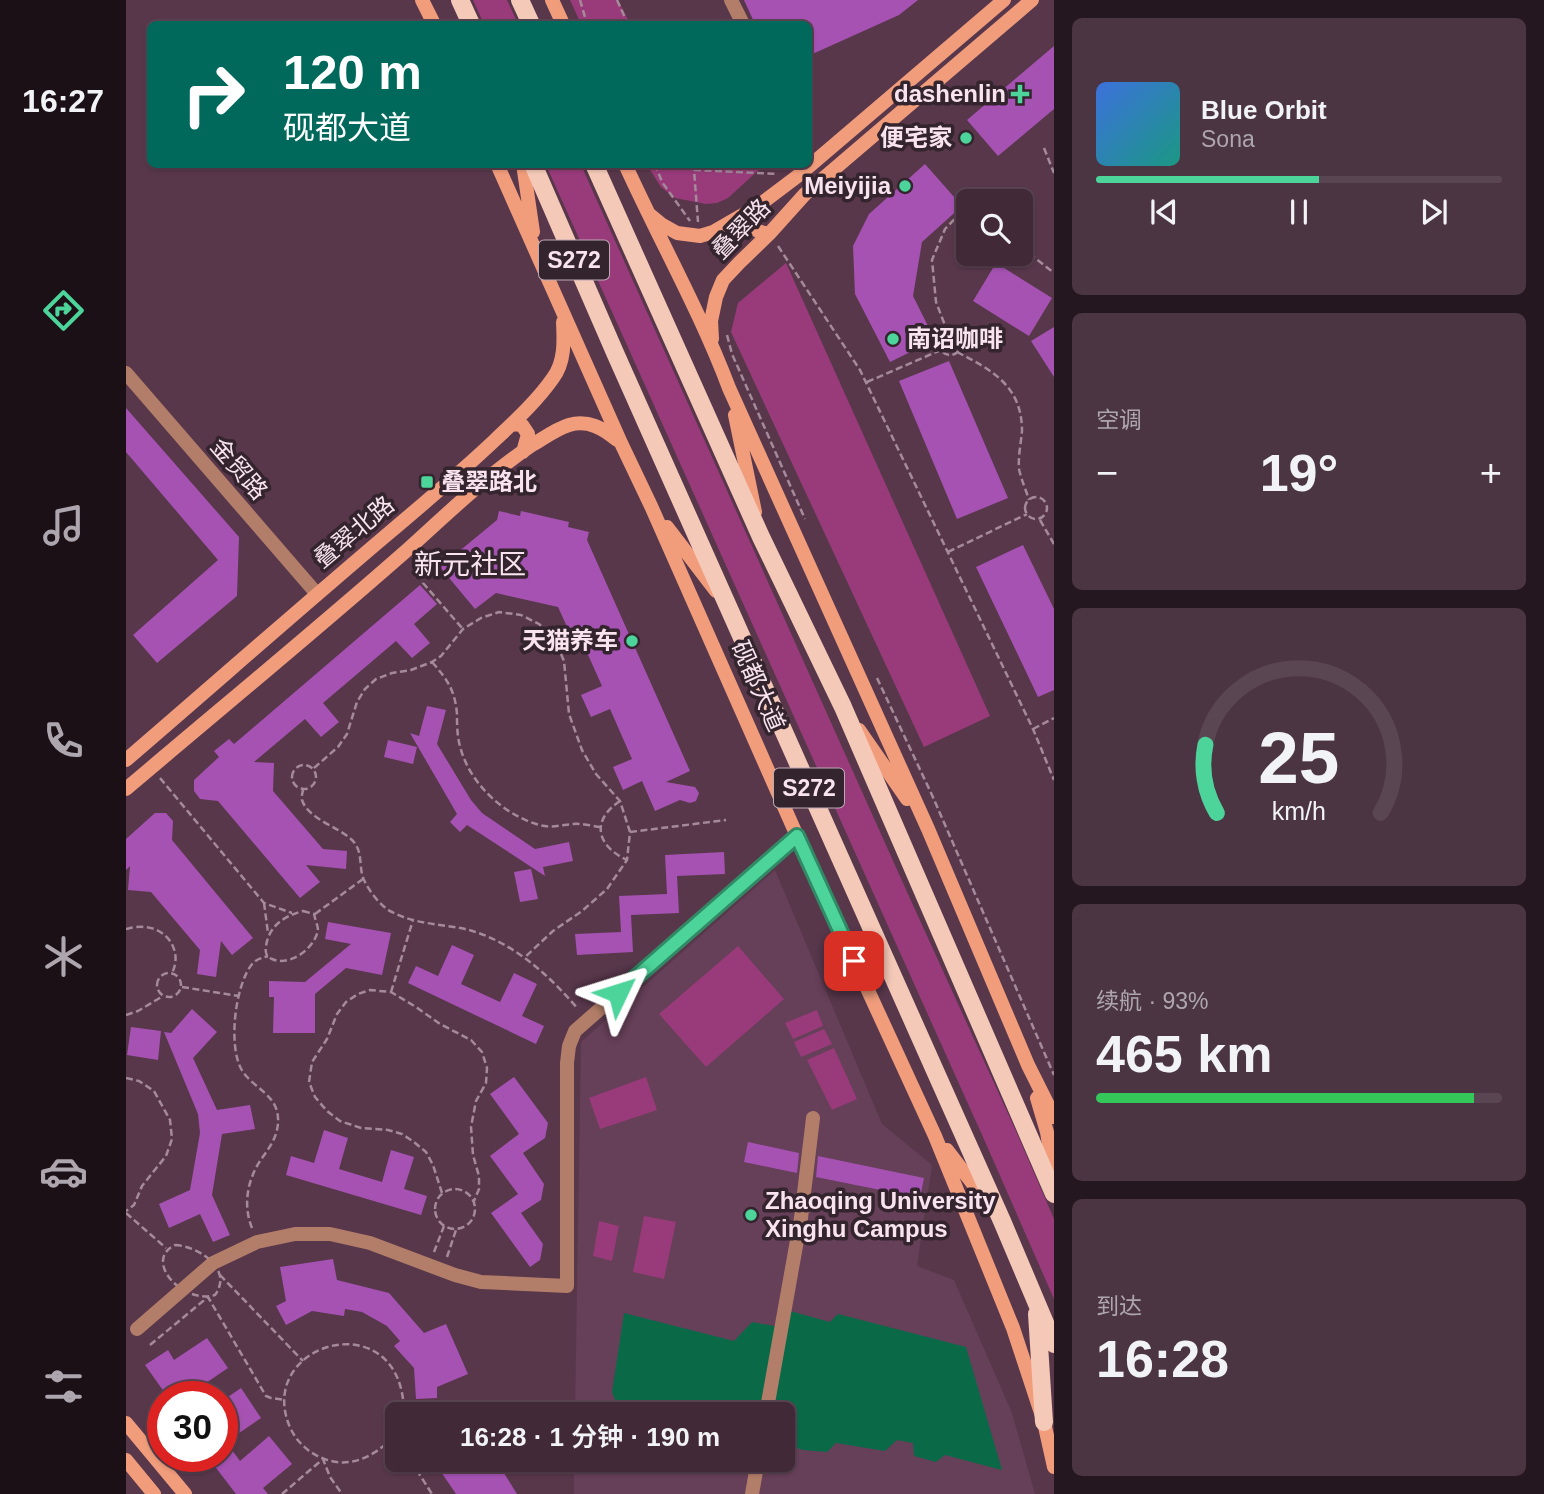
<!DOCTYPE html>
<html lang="zh">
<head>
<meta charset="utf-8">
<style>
  :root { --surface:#422938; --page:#4c3543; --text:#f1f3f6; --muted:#aea6ae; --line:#5a4553; --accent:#4cd49b }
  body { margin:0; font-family:Helvetica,"Noto Sans SC",sans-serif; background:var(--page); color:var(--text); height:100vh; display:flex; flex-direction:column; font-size:26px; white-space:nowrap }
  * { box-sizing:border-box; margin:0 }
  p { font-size:23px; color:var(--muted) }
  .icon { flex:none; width:38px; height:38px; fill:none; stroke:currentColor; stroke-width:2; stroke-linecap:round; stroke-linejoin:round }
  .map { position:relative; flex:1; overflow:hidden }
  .panel { display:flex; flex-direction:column; gap:18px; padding:18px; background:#24171f; width:490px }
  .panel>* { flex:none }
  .top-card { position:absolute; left:21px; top:21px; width:665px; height:147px; border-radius:10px; box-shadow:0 2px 5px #0004,0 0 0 2px var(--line); background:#00695c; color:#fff; overflow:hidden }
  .buttons { position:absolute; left:830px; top:189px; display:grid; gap:14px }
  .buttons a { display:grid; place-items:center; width:77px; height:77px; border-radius:10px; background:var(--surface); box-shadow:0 2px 5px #0004,0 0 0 2px var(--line); font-size:35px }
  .speed { position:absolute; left:21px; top:1381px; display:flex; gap:14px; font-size:35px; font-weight:700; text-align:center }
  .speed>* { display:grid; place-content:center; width:91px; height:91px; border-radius:50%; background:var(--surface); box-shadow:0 2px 5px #0004,0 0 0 2px var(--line); line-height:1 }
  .speed .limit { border:10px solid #d22; background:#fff; color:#111 }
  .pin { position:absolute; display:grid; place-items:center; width:60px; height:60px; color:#fff; margin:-30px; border-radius:14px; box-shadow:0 4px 10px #0006 }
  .me { position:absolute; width:77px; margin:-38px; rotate:49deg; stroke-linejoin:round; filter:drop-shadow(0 0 5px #0008) }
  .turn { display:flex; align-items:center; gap:24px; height:147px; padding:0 21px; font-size:32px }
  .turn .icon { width:91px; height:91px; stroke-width:2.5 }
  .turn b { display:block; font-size:49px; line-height:60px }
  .big { font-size:52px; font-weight:600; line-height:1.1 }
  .panel .card { flex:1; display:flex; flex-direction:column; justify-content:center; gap:10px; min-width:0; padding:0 24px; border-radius:10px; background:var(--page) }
  .panel .dial { align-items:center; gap:0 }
  .dial svg { height:182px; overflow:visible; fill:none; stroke:var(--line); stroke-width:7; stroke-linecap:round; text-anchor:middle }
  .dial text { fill:var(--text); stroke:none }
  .song { display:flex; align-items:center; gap:21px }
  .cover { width:84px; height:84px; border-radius:10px; background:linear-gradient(135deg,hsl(220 70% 55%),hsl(170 70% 35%)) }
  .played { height:7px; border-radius:4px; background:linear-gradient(90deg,var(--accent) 55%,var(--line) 55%) }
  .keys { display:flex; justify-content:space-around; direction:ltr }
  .heat { display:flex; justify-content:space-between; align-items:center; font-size:38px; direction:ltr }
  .charge { height:10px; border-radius:5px; background:linear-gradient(90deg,#34c759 93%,var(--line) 0) }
  .trip { position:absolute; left:259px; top:1402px; width:410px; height:70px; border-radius:10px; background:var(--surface); box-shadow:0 2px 5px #0004,0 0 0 2px var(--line); font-weight:600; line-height:70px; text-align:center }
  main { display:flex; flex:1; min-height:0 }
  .tabs { display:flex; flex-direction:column; width:126px; justify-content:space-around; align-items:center; background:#1a1016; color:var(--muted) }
  .tabs .icon { width:49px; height:49px }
  .tabs .active { color:var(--accent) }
  .tabs b { font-size:32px; color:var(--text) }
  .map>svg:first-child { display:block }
  .built { fill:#663f58 }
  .green { fill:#993b7b }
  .water { fill:#0a6a48 }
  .building { fill:#a552b2 }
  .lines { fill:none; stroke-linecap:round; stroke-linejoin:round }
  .path { stroke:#a58a9a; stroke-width:2.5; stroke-dasharray:7 3.5; stroke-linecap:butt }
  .street { stroke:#b37e69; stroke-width:14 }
  .secondary { stroke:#f19d7c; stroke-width:14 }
  .primary { stroke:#f5c9b8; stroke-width:18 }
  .route-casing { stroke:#318a65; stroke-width:18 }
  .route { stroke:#4cd49b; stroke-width:12 }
  .poi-dot { fill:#4cd49b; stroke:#33242d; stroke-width:2.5 }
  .labels { text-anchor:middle; stroke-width:7; stroke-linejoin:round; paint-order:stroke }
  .shield { fill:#33242d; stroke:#bdaab5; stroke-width:2 }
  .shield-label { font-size:23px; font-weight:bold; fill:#f8e3ef }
  .poi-label { font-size:24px; font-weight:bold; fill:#f8e3ef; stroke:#33242d; text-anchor:end }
  .street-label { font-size:24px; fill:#f8e3ef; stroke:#33242d }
  .quarter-label { font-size:28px; fill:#f8e3ef; stroke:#33242d }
</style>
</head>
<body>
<main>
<nav class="tabs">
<b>16:27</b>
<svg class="icon active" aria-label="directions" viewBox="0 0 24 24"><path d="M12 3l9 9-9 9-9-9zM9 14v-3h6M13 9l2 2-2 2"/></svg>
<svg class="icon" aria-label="music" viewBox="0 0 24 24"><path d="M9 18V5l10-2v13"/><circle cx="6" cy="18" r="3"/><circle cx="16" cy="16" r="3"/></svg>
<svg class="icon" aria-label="phone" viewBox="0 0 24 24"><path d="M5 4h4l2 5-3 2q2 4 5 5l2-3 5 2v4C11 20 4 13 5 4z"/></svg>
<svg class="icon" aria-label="climate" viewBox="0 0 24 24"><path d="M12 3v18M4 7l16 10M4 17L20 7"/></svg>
<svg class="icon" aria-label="car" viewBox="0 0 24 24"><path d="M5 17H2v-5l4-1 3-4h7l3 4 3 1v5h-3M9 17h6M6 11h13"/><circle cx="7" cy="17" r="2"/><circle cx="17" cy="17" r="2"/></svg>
<svg class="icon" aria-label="filters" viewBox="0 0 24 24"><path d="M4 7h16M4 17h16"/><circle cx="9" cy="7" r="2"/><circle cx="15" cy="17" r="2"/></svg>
</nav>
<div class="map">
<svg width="928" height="1494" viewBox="0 0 928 1494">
  <rect width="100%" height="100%" fill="#58374b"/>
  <path class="built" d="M649 870 756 1124 806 1165 791 1266 828 1280 886 1413 909 1494H448V1460H656V1414H449L455 1042Z"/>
  <path class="green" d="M347 0H381L392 24H358Z
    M444 0H492L504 24H455Z
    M420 165H455L781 892 889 1129 928 1219V1299L861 1146Z
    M521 165H568L570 167 637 166 602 198 591 203 580 204 549 198 535 187Z
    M660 263 864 716 798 747 605 332 612 303Z
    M612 946 658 999 580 1067 533 1014Z
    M691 1010 697 1026 667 1039 659 1023Z
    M698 1029 706 1044 675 1057 668 1042Z
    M708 1048 731 1099 706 1110 681 1060Z
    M520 1077 531 1110 474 1129 463 1098Z
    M518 1216 550 1222 538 1279 507 1272Z
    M473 1221 493 1226 486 1261 467 1256Z"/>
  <path class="water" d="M657 1309 704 1322 712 1314 840 1347 876 1470 819 1455 810 1462 788 1456 787 1443 771 1440 759 1451 710 1443 701 1452 677 1450 656 1443V1414L494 1413 486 1392 498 1313 608 1341 626 1322 654 1327Z"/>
  <path class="building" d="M618 0H792L773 15 682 56V24H629Z
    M928 46V109L872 156 841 120Z
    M799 164 836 206 796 242 787 296 809 340 764 362 729 294 727 246 743 214Z
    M870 263 926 298 903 336 847 301Z
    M928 327V377L905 341Z
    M823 361 882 498 831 519 773 381Z
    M0 408 113 537 111 596 31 663 7 635 92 560 0 452Z
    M373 511 394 516 395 511 443 522 442 527 463 532 461 540 564 771 540 782 569 787 573 793 570 801 564 803 554 800 529 811 516 781 497 790 487 767 506 759 484 709 465 717 455 695 476 686 450 628 443 631 432 607 370 593 349 609 314 567 371 520Z
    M897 545 928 609V690L912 697 850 567Z
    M294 585 311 604 288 624 304 643 286 658 270 641 197 703 213 722 195 737 179 719 128 762 148 763 147 791 197 849 221 851 220 869 180 865 194 882 174 898 92 801 74 799 68 791V780L93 757 88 751 103 739 108 744Z
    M301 706 320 710 311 744 345 800 356 813 409 849 443 842 447 861 417 867 419 876 341 825 334 832 324 822 331 814 284 733 293 736Z
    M262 740 291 747 287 764 258 757Z
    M29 813H40L47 821 46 840 127 938 106 955 95 941 90 977 71 974 74 950 25 892 2 890 4 866 0 870V839Z
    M598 852 599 874 551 876 553 913 505 915 507 952 451 955 449 934 495 932 493 896 541 894 539 855Z
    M405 869 412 899 394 902 388 872Z
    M202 922 265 933 256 975 220 968 189 994V1033H147L148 997H143V981L179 982 225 944 199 939Z
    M326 945 348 955 335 984 374 1002 388 973 411 984 396 1016 418 1026 410 1044 282 983 290 966 312 976Z
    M66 1009 91 1032 67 1058 91 1110 124 1105 129 1129 96 1134 86 1195 104 1235 87 1242 74 1214 43 1228 33 1204 64 1190 74 1133 72 1114 38 1032 45 1033Z
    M5 1027 35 1031 32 1060 1 1055Z
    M388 1077 422 1123 419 1138 397 1153 418 1184 415 1200 395 1213 417 1244 414 1260 404 1267 365 1213 392 1194 364 1156 393 1134 364 1094Z
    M198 1130 222 1138 213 1169 256 1182 265 1150 288 1157 278 1189 301 1196 295 1215 160 1175 165 1156 188 1163Z
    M622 1142 673 1153 671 1173 618 1162Z
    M692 1156 798 1178 794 1198 690 1177Z
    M207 1259 211 1280 263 1293 298 1333 320 1324 342 1374 311 1387V1398L290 1399 288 1368 268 1346 274 1341 261 1326 236 1312 219 1309 218 1316 186 1311 160 1325 150 1306 160 1301 154 1267Z
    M81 1338 102 1368 68 1391 72 1396H41L19 1365 42 1350 48 1360Z
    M115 1388 135 1418 100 1442 114 1461 143 1436 166 1464 137 1488 142 1494H110L81 1456H96V1401Z
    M307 1460H370L391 1494H330Z"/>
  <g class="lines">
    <path class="path" d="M454 0 461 24
      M491 0 502 24
      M918 148 928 173
      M529 164 536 182 564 221
      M565 164 568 170 572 222
      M568 170 652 174
      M894 229 898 239 894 248
      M652 246 734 370 907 729 928 780
      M895 247 928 273
      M822 333 810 302 806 260 819 229 842 205
      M813 344a11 11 0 1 1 22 0a11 11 0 1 1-22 0Z
      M601 335 606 354 679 519
      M831 352C866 370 896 386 896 431 895 443 892 456 893 469 895 479 900 490 903 500
      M741 382 815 350
      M899 508a11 11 0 1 1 22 0a11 11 0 1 1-22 0Z
      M914 520 928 544
      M822 552 901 514
      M293 562 297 583 336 628
      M306 662C321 679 329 690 331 714 331 721 331 729 332 736 337 776 372 812 410 824 423 829 435 825 447 824 456 823 466 826 474 827
      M751 678 806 795 928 1075
      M907 729 928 718
      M166 777a12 12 0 1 1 24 0a12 12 0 1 1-24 0Z
      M188 768 212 747 221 734 231 702 239 689 250 679 266 673 285 670 306 662 315 656 337 629 355 618 373 612 395 615 413 624 429 640 438 661 443 714 456 750 470 774 494 801 504 832 501 860 481 889 456 911 427 931 398 958
      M34 778 138 903 166 913
      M177 789C177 792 175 796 176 800 182 819 213 827 226 840 238 852 232 867 238 880 243 891 255 907 266 912 288 924 315 924 339 929 385 940 423 975 452 1009
      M494 801C464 821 471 846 501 860
      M504 832 600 820
      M138 903 142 933
      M177 911 188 914C189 919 192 926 192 930 189 948 164 967 146 959 140 957 139 952 140 946 143 926 158 916 177 911Z
      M189 914 237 879
      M0 929C5 928 12 926 18 927 41 928 57 951 46 973
      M31 985a12 12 0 1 1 24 0a12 12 0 1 1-24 0Z
      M56 987 113 996
      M265 992 287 920
      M0 1015 12 1011 37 996
      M0 1078 13 1081 28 1091 44 1120 46 1139 40 1156 16 1186 8 1205 0 1211
      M309 1209a20 20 0 1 1 40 0a20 20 0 1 1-40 0Z
      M316 1193 307 1165 300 1152 288 1142 276 1134 262 1130 235 1128 214 1121 201 1111 189 1097 183 1082 186 1062 201 1039 211 1014 220 1002 232 994 244 990 265 992 290 1007 314 1024 345 1040 356 1052 361 1068 360 1083 350 1101 345 1127 347 1155 353 1176V1189L348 1201
      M0 1213 40 1248
      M126 1228C117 1206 121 1181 134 1161 143 1148 153 1136 152 1118 151 1095 128 1088 117 1072 101 1049 109 983 127 963 131 959 136 958 142 956
      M49 1245C72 1246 108 1269 89 1295 58 1305 16 1261 49 1245Z
      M308 1252 318 1226
      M321 1257 330 1230
      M94 1275 177 1361
      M24 1345 82 1297 140 1396 145 1398 159 1400
      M273 1414H286
      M324 1414 338 1405H355
      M271 1415C254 1425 254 1445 271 1455
      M260 1444C241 1460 220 1468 196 1458 181 1452 169 1440 163 1425 130 1341 277 1301 278 1413
      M287 1460 290 1469 306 1494
      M156 1494 197 1459 204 1477 216 1494"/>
    <path class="street" d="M605 0 617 24
      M0 373 191 594
      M11 1329 87 1263 131 1242 169 1234H204L244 1243 329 1275 355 1282 441 1286V1063L443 1046 449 1031 671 836
      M640 1414 675 1218 687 1118
      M626 1494 632 1460"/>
    <path class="secondary" d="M296 0 308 24
      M426 0 437 24
      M371 164 495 443 525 506 671 836 809 1136 887 1328 918 1422 928 1467
      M397 164 407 232
      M499 164C533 239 574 311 603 388L802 829 902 1065 928 1117
      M632 206 623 216C626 229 630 232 643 234
      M524 215 535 224 551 233 574 236 587 232 632 206 673 175 878 0
      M586 339 585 321 590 297 597 280 613 263 643 234 679 194 906 0
      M609 415 629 512
      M386 424 396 425 402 434 397 452
      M541 527 590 591
      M733 730 781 799
      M0 760C86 686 171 611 257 538 295 506 333 474 369 440 389 421 411 401 427 378 439 362 438 341 437 322
      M0 789C93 710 188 632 280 551 321 514 360 476 406 445 418 438 430 429 443 425 462 419 478 429 491 440
      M911 1098 921 1132 928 1176
      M821 1150 864 1206
      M0 1423 59 1494
      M0 1460 28 1494"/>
    <path class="primary" d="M334 0 345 24
      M394 0 405 24
      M407 164 490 355 876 1221 928 1344
      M468 164 635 537 717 707 928 1194
      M911 1314 918 1422"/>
  </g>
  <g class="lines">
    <defs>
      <path id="route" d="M492 993 671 836 728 961"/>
    </defs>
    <use href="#route" class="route-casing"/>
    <use href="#route" class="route"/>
  </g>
  <g class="poi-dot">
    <path d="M890.5 83.5h7v7h7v7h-7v7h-7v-7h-7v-7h7z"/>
    <circle cx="840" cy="138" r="7"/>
    <circle cx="779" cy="186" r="7"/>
    <circle cx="767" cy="339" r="7"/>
    <rect x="294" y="475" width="14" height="14" rx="3.5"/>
    <circle cx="506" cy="641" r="7"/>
    <circle cx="625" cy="1215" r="7"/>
  </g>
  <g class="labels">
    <g class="shield">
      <rect x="413" y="240.5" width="70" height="39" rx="5"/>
      <rect x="648" y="768.5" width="70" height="39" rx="5"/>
    </g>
    <g class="shield-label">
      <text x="448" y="268">S272</text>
      <text x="683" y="796">S272</text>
    </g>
    <g class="poi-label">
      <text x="880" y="102">dashenlin</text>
      <text x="826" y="146">便宅家</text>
      <text x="765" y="194">Meiyijia</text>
      <text x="781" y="347" text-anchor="start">南诏咖啡</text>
      <text x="315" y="490" text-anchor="start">叠翠路北</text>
      <text x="492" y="649">天猫养车</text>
      <text x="639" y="1209" text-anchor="start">Zhaoqing University<tspan x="639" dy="28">Xinghu Campus</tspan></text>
    </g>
    <g class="street-label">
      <text transform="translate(615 229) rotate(-46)" y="8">叠翠路</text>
      <text transform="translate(113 469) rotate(49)" y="8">金贸路</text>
      <text transform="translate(228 532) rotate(-40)" y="8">叠翠北路</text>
      <text transform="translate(632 686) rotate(66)" y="8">砚都大道</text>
    </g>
    <g class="quarter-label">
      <text x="344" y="574">新元社区</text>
    </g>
  </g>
</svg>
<div class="buttons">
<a><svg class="icon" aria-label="search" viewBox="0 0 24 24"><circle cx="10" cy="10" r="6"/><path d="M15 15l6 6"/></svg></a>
</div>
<div class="speed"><div class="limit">30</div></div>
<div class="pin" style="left:728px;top:961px;background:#d93025"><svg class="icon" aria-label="arrive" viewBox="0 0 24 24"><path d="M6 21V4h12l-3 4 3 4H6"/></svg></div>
<svg class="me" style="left:492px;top:993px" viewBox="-20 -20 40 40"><path d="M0-17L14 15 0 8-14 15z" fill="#4cd49b" stroke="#fff" stroke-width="4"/></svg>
<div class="trip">16:28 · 1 分钟 · 190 m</div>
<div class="top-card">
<div class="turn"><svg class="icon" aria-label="right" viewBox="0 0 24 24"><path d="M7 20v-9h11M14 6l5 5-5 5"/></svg><div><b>120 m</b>砚都大道</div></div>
</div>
</div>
<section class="panel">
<div class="card">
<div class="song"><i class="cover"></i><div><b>Blue Orbit</b><p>Sona</p></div></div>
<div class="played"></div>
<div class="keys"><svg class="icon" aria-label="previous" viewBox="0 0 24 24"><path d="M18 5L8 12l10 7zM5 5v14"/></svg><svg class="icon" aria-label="pause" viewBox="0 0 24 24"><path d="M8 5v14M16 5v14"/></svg><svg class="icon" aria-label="next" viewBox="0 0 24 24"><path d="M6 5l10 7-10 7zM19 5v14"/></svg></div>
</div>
<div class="card"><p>空调</p>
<div class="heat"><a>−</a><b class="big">19°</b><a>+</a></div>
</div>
<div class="card dial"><svg viewBox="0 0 100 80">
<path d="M14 69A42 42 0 1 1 86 69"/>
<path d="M14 69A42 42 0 0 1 9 39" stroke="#4cd49b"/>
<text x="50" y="56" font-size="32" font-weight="700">25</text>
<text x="50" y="72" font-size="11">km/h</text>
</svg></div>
<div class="card"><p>续航 · 93%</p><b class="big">465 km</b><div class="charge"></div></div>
<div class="card"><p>到达</p><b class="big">16:28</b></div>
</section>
</main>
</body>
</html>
